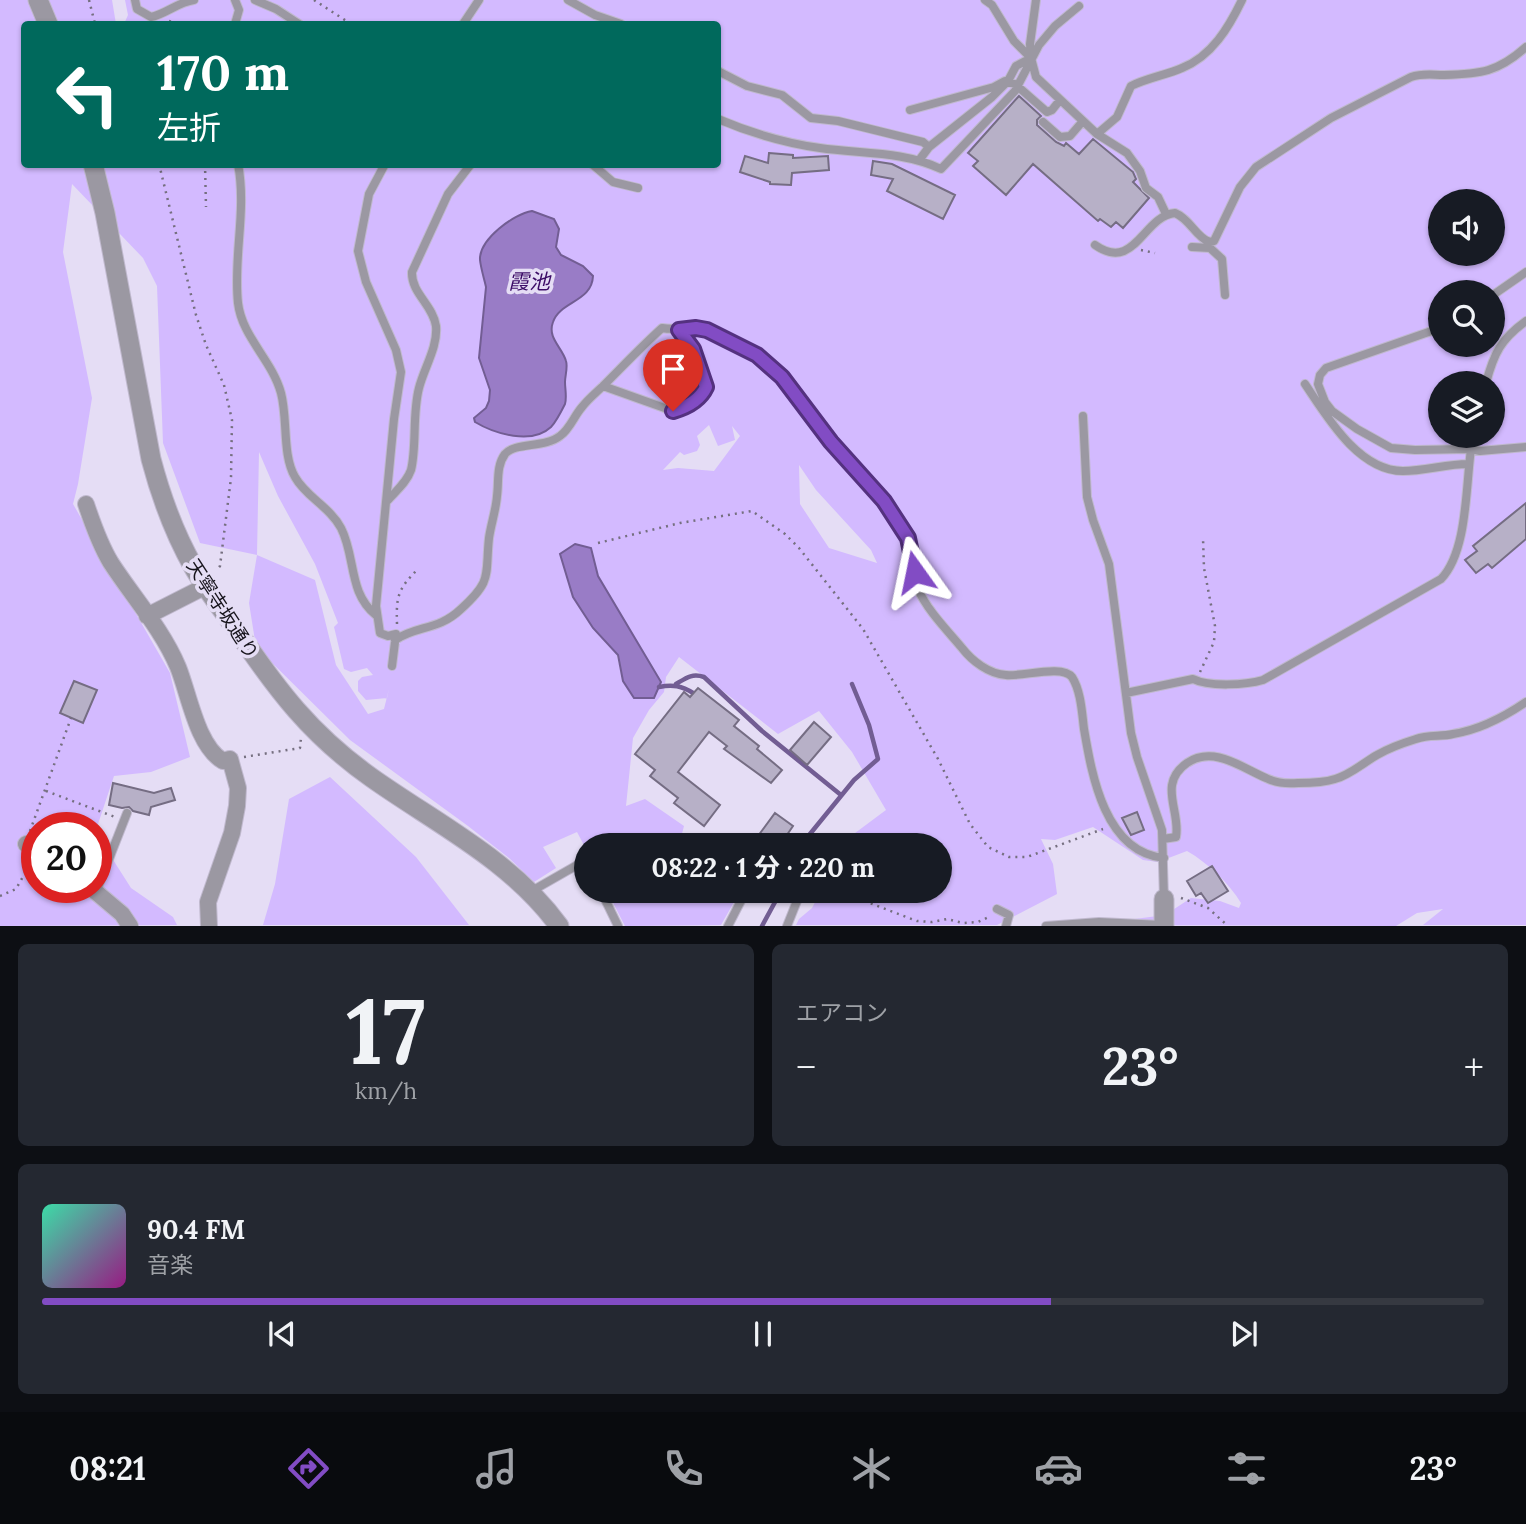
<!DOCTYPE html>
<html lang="ja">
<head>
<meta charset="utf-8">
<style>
  :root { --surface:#171b24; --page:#242831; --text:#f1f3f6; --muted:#9ea1a6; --line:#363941; --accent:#824cc4 }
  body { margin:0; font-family:Lora,"Noto Sans JP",serif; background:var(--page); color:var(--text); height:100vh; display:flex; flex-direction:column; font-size:26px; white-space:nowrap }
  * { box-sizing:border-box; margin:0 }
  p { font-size:23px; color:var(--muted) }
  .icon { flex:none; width:38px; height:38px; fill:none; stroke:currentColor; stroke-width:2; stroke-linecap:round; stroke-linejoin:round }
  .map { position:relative; height:926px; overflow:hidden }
  .drawer { display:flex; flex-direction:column; gap:18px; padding:18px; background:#0d0f14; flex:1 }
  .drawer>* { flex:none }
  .top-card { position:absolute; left:21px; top:21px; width:700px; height:147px; border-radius:7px; box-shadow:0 2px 5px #0004; background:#00695c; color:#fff; overflow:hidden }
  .tools { position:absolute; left:1428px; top:189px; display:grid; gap:14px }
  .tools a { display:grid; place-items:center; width:77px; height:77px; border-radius:50%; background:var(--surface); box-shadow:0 2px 5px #0004; font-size:35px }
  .speed { position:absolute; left:21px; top:812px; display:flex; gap:14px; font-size:35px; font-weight:700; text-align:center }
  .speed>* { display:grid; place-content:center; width:91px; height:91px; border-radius:50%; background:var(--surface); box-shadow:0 2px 5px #0004; line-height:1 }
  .speed .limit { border:10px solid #d22; background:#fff; color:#111 }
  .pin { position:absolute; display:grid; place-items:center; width:60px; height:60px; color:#fff; margin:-72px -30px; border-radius:50% 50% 50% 0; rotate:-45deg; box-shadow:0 0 7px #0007 }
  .pin .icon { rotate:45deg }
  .me { position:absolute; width:77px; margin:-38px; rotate:348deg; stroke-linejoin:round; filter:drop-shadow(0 0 5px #0008) }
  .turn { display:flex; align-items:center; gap:24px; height:147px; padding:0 21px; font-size:32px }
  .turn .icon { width:91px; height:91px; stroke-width:2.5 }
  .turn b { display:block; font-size:49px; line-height:60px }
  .big { font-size:52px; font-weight:700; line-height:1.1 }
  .drawer .card { flex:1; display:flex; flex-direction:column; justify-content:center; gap:10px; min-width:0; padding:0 24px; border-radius:10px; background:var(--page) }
  .drawer .dial { align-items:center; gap:0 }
  .dial b { font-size:91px; line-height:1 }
  .song { display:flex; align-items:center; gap:21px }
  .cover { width:84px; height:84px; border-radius:10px; background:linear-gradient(135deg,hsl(160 70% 55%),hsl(310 70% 35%)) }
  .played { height:7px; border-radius:4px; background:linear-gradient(90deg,var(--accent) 70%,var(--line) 70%) }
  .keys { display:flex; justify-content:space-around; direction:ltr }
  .heat { display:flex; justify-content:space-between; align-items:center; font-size:38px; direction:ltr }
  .drawer .tiles { flex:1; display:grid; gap:18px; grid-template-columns:1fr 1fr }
  .card:last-child { grid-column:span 2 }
  .trip { position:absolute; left:574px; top:833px; width:378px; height:70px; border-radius:35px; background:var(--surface); box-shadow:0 2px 5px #0004; font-weight:700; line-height:70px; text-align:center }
  .dock { display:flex; height:112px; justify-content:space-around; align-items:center; background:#090b0e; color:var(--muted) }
  .dock .icon { width:49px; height:49px }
  .dock .selected { color:var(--accent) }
  .dock b { font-size:32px; color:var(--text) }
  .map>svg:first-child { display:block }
  .green { fill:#d3baff; fill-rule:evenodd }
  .water { fill:#997cc6; stroke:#725d93; stroke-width:2 }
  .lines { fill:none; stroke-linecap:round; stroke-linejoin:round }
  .stream { stroke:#725d93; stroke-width:4.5 }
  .building { fill:#b7b0c7; stroke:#756d83; stroke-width:2 }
  .service-casing { stroke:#c0b9ce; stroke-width:10 }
  .minor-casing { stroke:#c0b9ce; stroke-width:18 }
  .tertiary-casing { stroke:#c0b9ce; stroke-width:21 }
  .path { stroke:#756f7f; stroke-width:2.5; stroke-dasharray:2 5; stroke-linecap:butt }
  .service { stroke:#9b98a2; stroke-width:8 }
  .minor { stroke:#9b98a2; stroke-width:16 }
  .tertiary { stroke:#9b98a2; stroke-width:19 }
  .route-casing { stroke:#54317f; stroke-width:18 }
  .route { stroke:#824cc4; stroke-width:12 }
  .labels { text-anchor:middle; stroke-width:7; stroke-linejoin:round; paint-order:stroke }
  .street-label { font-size:19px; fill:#17141c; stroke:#e5ddf5 }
  .water-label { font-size:21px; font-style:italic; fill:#3b0b66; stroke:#e5ddf5 }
</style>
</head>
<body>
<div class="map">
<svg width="1526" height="926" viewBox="0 0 1526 926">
  <rect width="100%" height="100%" fill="#e5ddf5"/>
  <path class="green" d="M0 0H112L116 24H24V164H718V24H124L128 15 125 0H1526V925H1423L1443 909 1417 913 1396 926 1089 925 1165 915 1191 898 1220 901 1239 908 1241 903C1229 883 1208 863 1187 851L1158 862 1143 860 1093 827 1055 840 1041 839 1053 864 1057 894 997 925H796L799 919 812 908 821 891H940V845H844L847 839 886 810 852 752 819 711 778 734 679 657 666 677 664 692 649 710 633 738 626 806 645 799 684 826 679 845H586V849L577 832 543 847 556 868 534 882 509 858 468 826 350 740 256 647 249 603 257 555 200 543 163 443 157 286 143 258 72 184 63 252 92 398 78 484 73 504 170 673 190 757 151 772 114 776 96 830V828H37V887H96V833L131 888 173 917 177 925 0 926ZM1440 201H1493V254H1440ZM1440 292H1493V345H1440ZM1440 383H1493V436H1440ZM709 425 718 446 735 440 732 426 740 436 714 471 678 468 663 470 680 452 684 455 697 451 700 445 697 436ZM259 452 278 496 315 564 338 623 334 627 335 631 344 669 351 672 367 668 373 675 362 677 358 681V691L366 700 387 698 389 689 384 709 368 714 336 665 315 580 257 555ZM799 465 816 490 871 550 877 563 829 548 800 504ZM591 548 598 576 661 682 623 681Z
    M330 777 416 857 469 925H263L275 884 289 799Z
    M607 891H732L738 895 721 925 625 926Z"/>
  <path class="water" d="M532 211 554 219 559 229 556 247 561 255 583 266 593 276C592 302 560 301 553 322 547 338 562 347 566 361 568 367 565 376 565 382 565 389 567 397 565 404 562 410 556 422 551 427 532 445 495 434 475 422L474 418 486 408 489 401 490 390 479 358 486 287C484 278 481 269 480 260 479 239 514 214 532 211Z
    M575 544 591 548 598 576 661 682 654 698H634L623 681 618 655 593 628 573 597 560 554Z"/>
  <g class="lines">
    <path class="stream" d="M676 684C686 678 692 673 704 677L762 731 841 795
      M659 687C673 684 682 686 693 693
      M801 845 854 780 878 759 869 725 852 684
      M762 926 781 891"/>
  </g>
  <path class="building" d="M1019 96 1041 116 1037 120V125L1056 142 1064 146 1066 143 1079 154 1093 139 1133 172 1136 179 1133 182 1149 198 1123 228 1116 222 1111 227 1100 219 1098 221 1033 164 1006 195 973 166 978 161 968 153Z
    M769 153 793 155V158L828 156 829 170 792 173 791 185 770 184V182L740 172 745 156 768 163Z
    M873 161 892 164 955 195 943 219 887 191 893 179 871 175Z
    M1526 503V539L1492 568 1488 564 1476 573 1465 560 1477 551 1473 546Z
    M74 681 97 690 83 723 60 713Z
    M698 688 739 720 734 726 759 746 757 749 782 770 771 783 724 749 727 746 709 732 678 772 720 805 704 826 674 803 678 798 650 776 655 770 635 754 684 692 690 697Z
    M814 722 831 737 807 765 790 750Z
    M113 783 154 793 171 788 175 800 151 807 149 815 133 811 129 807 122 808 109 805Z
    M1137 812 1144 830 1131 835 1122 818Z
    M775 813 793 826 780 845H770L758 836Z
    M1212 866 1228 891 1208 903 1201 893 1196 896 1187 881Z"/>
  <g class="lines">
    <defs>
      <path id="service" d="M135 0 137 9 151 17C166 14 178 2 194 0
        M235 0 239 10 235 24
        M255 0 276 9 299 24
        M568 0 595 15 621 24
        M985 0 992 5 1014 41 1031 58
        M1036 0 1030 44 1031 58 1036 77 1097 134 1127 153 1140 171 1146 188 1158 197 1166 214
        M463 24 479 0
        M718 71 747 86 782 95 811 118 838 121 923 142 929 147 920 159
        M910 110 994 87 1005 81 1015 84 1047 112 1052 110 1060 100
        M718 119C751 133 784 143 820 148 862 154 903 151 941 169L1015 91 1039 45 1055 26 1079 6
        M1043 122 1060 137 1070 136 1083 121
        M1097 134 1117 117 1131 86C1147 78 1166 75 1182 68 1212 56 1229 27 1242 0
        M929 147 992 97 1008 81 1016 66 1031 58
        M238 164C247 211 233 256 238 303 242 337 272 360 281 393 288 419 282 455 295 477 306 497 330 507 341 528 356 557 348 593 376 615
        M385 164 369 194 358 251 366 282 396 350 401 372 394 419 376 606 380 633 388 636 396 634 392 666
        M592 164 613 182 638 188
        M1095 245C1135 273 1143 216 1175 213 1190 219 1195 236 1209 242L1214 241 1240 187 1256 167 1331 118 1411 77C1423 73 1432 75 1444 75 1481 74 1498 72 1526 47
        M1192 247 1210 248 1222 259 1225 295
        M1493 295 1526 272
        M1440 328 1326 368 1320 375 1318 384 1325 402 1332 411 1357 429 1391 448 1415 450 1471 449 1480 451 1526 447
        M1486 383C1494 353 1501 339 1526 321
        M1305 384C1326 415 1358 471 1403 471 1425 471 1446 464 1468 464
        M603 386 673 411C724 397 703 359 679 330
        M1083 416 1087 497 1093 520 1109 564 1131 733 1137 757 1162 830 1164 899
        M388 500C396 491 407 482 411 470 417 446 412 415 419 388 424 368 438 347 436 326 433 305 411 293 412 272L448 194 471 164
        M395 640C417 625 438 631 461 609 493 580 485 576 489 538 491 524 496 510 497 496 499 482 496 466 505 454 515 442 545 448 560 436 570 429 574 416 582 407 589 398 597 392 605 384 624 365 642 346 662 328 678 331 694 325 709 330 739 342 771 361 791 387 805 405 816 425 832 442 858 472 889 500 907 537 915 553 910 573 918 589 927 610 947 630 962 648 972 661 989 674 1006 675 1022 677 1062 664 1072 677 1081 691 1082 713 1084 729 1092 776 1105 852 1164 858
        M1126 693 1193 679C1209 687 1246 685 1263 680L1441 579C1470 549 1465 475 1473 436
        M1163 839 1176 837C1181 811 1157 784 1187 763 1214 745 1242 768 1266 778 1276 783 1287 784 1298 783 1310 783 1323 783 1335 779 1350 775 1363 763 1377 755 1389 748 1403 743 1416 739 1428 734 1441 737 1453 734 1479 730 1504 717 1526 702
        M836 845 844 838
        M601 891 618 926
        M96 892 127 813
        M530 892 586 860
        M997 909 1009 915 1006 926
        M728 926 746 891
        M787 926 801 891
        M1046 926 1099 922 1162 925"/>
      <path id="minor" d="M86 504C93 525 100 545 111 563 133 597 162 629 178 667 189 694 197 746 223 761L230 759 238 788 237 806 232 833 208 902 209 926
        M147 616 206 586
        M26 844 37 851
        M90 887 122 914 130 926"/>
      <path id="tertiary" d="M38 0 48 24
        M93 164 105 213 151 459C161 497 174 533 194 568 206 589 222 609 236 629 277 690 311 735 372 778 437 824 511 860 559 926
        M1164 899V926"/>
    </defs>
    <use href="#service" class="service-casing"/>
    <use href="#minor" class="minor-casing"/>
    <use href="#tertiary" class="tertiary-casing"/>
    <path class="path" d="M89 0 95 24
      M314 0 351 24
      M169 21 178 24
      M159 164 196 315 206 345 224 385 232 420 231 478 220 566 216 571
      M205 164 206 207
      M1141 250 1155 253
      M598 543 680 523 752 511 785 534 799 548 863 629 938 759 970 824 988 847 1009 857H1027L1103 829
      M397 624C396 596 398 589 418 569
      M1200 672 1214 642 1215 626 1204 568 1203 538
      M244 757 300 748 301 738
      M46 791 115 817
      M30 831 71 718
      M838 891 917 921 932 922 947 919 963 923 978 922 991 916
      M0 896 16 889 30 864
      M1181 898 1208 908 1228 926"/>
    <use href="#service" class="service"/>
    <use href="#minor" class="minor"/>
    <use href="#tertiary" class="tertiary"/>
  </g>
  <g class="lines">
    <defs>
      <path id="route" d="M673 411C687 407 700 400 706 387L693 349 679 330 696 328 707 330 757 355 782 377 831 442 884 501 908 538 915 572"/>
    </defs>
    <use href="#route" class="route-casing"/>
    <use href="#route" class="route"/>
  </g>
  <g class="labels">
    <g class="street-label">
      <text transform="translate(223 609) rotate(57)" y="7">天寧寺坂通り</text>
    </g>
    <g class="water-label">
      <text x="529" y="289">霞池</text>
    </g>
  </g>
</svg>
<div class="tools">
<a><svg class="icon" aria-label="sound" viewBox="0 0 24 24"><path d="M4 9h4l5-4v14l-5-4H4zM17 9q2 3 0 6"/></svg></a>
<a><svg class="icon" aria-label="search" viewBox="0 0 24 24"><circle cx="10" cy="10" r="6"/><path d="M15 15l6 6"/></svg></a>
<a><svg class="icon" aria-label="layers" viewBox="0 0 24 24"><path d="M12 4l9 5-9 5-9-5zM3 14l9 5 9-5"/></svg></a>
</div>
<div class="speed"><div class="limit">20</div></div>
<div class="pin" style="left:673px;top:411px;background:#d93025"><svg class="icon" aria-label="arrive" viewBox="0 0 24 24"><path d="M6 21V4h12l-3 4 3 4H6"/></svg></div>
<svg class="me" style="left:915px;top:572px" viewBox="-20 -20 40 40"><path d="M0-17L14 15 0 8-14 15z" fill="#824cc4" stroke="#fff" stroke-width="4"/></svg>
<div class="trip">08:22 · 1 分 · 220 m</div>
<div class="top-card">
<div class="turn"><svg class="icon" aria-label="left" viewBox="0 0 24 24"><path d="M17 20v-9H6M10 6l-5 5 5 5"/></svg><div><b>170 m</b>左折</div></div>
</div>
</div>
<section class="drawer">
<div class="tiles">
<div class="card dial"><b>17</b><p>km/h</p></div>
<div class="card"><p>エアコン</p>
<div class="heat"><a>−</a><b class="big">23°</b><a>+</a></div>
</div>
<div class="card">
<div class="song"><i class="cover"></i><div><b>90.4 FM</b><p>音楽</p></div></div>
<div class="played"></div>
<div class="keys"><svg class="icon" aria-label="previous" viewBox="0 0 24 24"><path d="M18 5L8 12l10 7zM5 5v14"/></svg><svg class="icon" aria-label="pause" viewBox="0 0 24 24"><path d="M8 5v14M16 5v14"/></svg><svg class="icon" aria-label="next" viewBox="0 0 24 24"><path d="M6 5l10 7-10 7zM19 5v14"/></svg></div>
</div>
</div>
</section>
<nav class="dock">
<b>08:21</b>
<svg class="icon selected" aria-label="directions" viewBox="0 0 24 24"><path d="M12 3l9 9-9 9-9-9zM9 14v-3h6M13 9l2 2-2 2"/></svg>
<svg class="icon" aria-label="music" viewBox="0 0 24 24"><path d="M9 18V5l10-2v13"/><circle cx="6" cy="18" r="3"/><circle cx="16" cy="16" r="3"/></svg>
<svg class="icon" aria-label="phone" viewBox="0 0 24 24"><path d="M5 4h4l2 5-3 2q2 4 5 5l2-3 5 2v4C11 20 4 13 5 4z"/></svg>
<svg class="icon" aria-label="climate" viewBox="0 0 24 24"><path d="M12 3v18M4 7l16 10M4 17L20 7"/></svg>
<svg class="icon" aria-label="car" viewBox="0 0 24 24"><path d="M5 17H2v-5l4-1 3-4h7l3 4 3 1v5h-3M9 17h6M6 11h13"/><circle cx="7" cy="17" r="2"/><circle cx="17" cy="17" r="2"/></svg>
<svg class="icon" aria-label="filters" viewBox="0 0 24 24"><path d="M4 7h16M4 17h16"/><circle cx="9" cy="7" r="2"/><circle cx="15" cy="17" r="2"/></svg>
<b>23°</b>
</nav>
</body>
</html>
